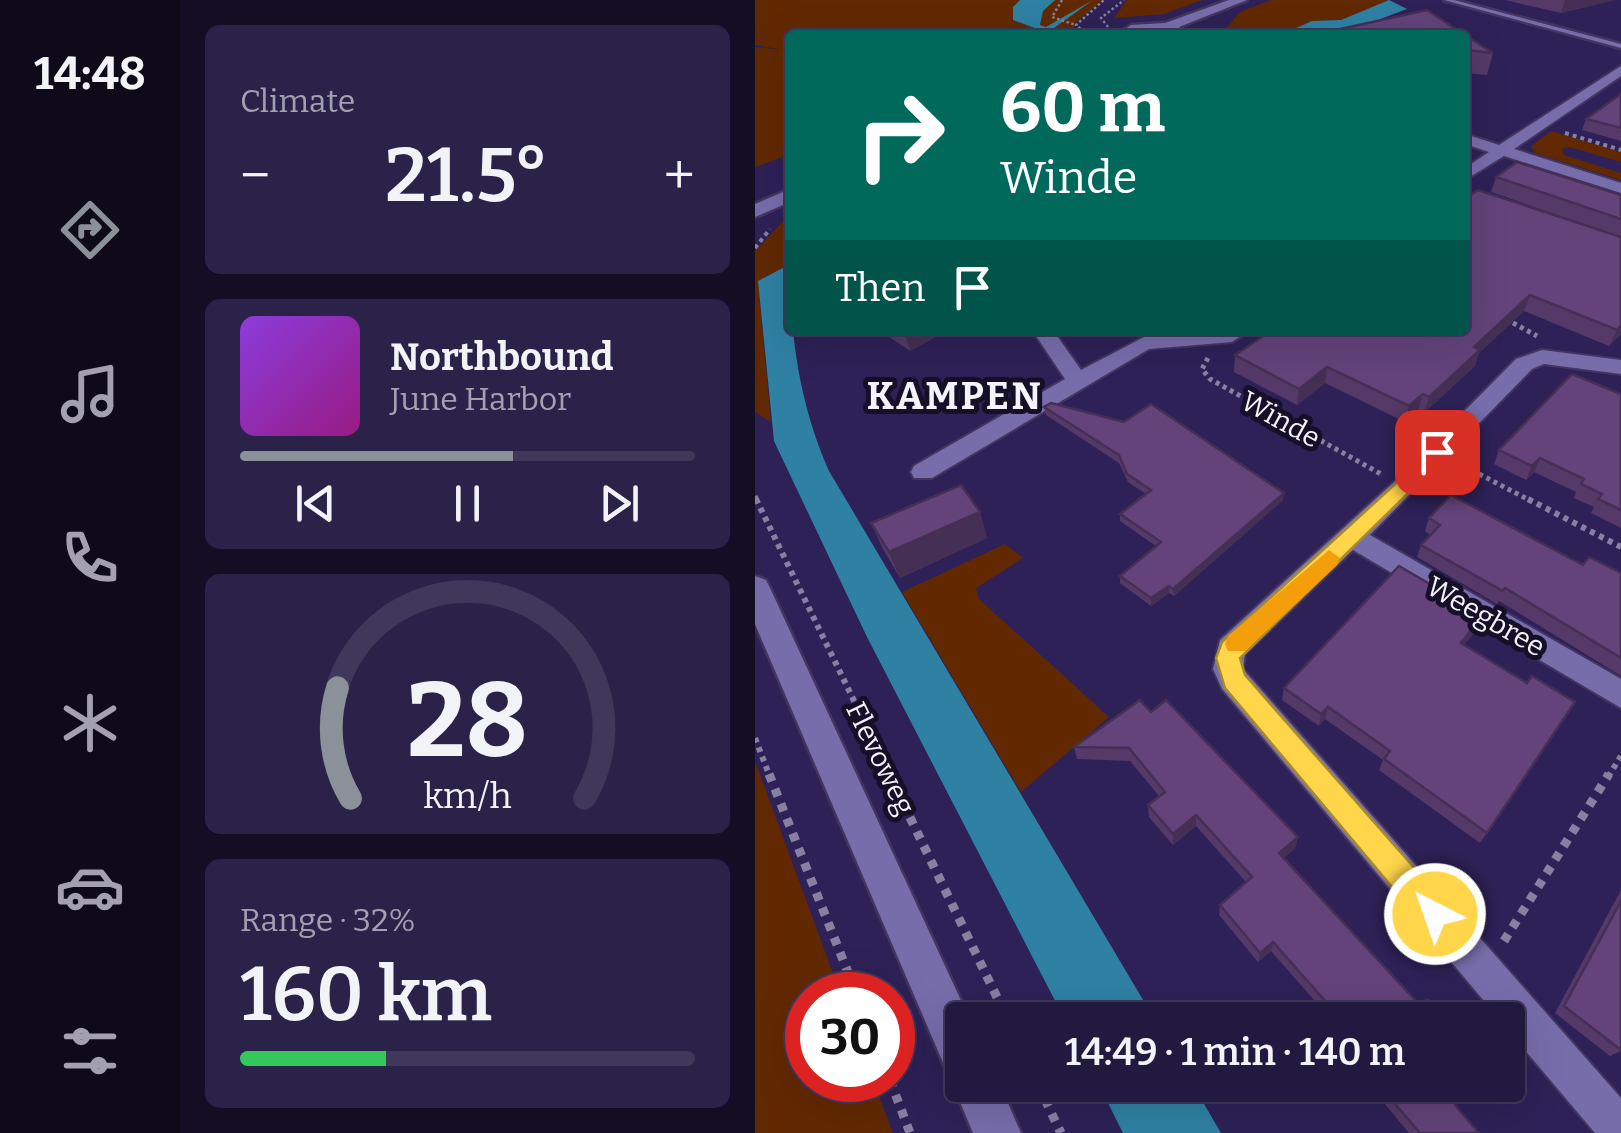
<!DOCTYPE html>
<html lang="en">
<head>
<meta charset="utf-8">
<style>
  :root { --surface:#221941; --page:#2a2248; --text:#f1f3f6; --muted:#a2a0b1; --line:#3f385a; --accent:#8c9099 }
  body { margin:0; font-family:Bitter,serif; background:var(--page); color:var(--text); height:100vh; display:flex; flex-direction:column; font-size:38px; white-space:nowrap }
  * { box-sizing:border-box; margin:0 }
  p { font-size:32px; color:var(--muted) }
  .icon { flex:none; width:55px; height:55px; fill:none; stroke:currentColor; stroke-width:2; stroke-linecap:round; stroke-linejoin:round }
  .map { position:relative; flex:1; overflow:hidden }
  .sheet { display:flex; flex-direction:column; gap:25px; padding:25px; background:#130e24; width:575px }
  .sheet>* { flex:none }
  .hud { position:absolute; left:30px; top:30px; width:685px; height:305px; border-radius:10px; box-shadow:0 10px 40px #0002,0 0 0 2px var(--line); background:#00695c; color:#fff; overflow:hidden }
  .speed { position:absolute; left:30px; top:972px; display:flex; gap:20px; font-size:50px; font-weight:700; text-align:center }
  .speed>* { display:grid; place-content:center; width:130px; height:130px; border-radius:50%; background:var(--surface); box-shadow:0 10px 40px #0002,0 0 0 2px var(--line); line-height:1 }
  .speed .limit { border:15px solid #d22; background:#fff; color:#111 }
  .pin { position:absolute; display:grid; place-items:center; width:85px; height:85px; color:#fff; margin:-42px; border-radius:20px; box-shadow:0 5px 15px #0006 }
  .me { position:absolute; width:110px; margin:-55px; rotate:319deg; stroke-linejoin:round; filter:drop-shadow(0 0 8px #0008) }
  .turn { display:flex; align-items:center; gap:35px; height:210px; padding:0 50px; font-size:45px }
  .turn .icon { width:130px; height:130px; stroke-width:2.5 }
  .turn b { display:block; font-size:70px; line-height:85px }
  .then { display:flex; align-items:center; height:95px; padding:0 50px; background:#0003; gap:20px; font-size:38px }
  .big { font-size:75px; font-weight:600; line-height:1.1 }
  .sheet .tile { flex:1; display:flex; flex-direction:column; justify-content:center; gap:15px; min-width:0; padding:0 35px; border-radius:15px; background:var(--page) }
  .sheet .dial { align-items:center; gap:0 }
  .dial svg { height:260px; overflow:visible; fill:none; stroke:var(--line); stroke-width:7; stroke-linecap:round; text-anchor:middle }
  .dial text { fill:var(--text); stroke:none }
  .song { display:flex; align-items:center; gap:30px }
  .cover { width:120px; height:120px; border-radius:15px; background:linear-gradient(135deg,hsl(270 70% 55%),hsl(310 70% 35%)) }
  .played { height:10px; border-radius:5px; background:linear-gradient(90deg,var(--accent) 60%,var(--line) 60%) }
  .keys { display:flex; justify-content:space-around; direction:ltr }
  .heat { display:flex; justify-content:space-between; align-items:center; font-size:55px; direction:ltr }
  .charge { height:15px; border-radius:8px; background:linear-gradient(90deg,#34c759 32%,var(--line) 0) }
  .trip { position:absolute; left:190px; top:1002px; width:580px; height:100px; border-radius:10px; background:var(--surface); box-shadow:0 10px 40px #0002,0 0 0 2px var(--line); font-weight:600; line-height:100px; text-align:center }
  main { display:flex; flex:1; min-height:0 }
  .tab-bar { display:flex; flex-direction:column; width:180px; justify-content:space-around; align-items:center; background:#0e0a1a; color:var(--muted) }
  .tab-bar .icon { width:70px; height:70px }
  .tab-bar .current { color:var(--accent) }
  .tab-bar b { font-size:45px; color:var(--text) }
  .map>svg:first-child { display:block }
  .green { fill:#622900 }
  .water { fill:#2f81a4 }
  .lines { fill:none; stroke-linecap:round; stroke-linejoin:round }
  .lane-casing { stroke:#433560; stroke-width:5 }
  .street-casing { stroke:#433560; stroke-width:4 }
  .secondary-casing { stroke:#433560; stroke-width:5 }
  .path-far4 { stroke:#8780a1; stroke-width:2.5; stroke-dasharray:2.5 2.5; stroke-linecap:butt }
  .path-far3 { stroke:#8780a1; stroke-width:4; stroke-dasharray:4 4; stroke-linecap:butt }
  .path-far2 { stroke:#8780a1; stroke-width:5; stroke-dasharray:4 4; stroke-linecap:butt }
  .path-far1 { stroke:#8780a1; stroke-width:6; stroke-dasharray:5 5; stroke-linecap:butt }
  .path { stroke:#8780a1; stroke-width:9; stroke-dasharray:8 8; stroke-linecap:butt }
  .lane { fill:#776dab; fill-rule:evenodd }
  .street { fill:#776dab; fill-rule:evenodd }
  .secondary { fill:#776dab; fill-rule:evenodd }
  .wall { fill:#553a69 }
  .shaded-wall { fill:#452f55 }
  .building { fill:#63437a; stroke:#452f55; stroke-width:2.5 }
  .route { fill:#ffd54a; stroke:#a68a30; stroke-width:2.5 }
  .slow { fill:#f59e0b }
  .labels { text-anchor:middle; stroke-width:10; stroke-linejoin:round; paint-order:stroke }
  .street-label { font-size:28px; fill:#f4f3fa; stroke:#151028 }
  .district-label { font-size:38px; font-weight:bold; letter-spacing:2.5px; fill:#f4f3fa; stroke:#151028 }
</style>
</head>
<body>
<main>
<nav class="tab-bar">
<b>14:48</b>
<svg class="icon current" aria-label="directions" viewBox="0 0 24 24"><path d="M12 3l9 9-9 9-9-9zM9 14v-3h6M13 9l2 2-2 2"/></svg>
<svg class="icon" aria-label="music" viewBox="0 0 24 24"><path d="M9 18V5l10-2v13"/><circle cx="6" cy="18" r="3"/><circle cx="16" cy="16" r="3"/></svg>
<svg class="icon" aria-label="phone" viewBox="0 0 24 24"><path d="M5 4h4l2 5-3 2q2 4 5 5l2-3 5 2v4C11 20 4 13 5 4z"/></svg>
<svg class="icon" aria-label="climate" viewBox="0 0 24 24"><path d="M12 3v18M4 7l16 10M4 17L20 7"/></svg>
<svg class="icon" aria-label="car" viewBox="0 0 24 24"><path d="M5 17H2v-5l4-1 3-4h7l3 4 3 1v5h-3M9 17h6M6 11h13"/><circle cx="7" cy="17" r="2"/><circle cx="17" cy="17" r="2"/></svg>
<svg class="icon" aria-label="filters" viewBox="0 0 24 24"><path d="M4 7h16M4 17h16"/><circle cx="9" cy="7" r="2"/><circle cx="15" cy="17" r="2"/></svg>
</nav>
<section class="sheet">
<div class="tile"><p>Climate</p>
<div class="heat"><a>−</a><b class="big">21.5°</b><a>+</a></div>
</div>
<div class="tile">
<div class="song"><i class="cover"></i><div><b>Northbound</b><p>June Harbor</p></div></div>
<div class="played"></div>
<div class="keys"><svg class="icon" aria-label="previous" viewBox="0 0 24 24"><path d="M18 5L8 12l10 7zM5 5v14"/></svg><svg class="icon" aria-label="pause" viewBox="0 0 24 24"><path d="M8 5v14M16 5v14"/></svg><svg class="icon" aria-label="next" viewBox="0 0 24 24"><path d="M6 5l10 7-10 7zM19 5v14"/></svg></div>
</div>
<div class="tile dial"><svg viewBox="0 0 100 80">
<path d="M14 69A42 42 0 1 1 86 69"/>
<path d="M14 69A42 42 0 0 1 10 35" stroke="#8c9099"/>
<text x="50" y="56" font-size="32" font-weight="700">28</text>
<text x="50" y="72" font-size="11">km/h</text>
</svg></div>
<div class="tile"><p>Range · 32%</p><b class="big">160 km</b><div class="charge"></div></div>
</section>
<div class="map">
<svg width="866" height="1133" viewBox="0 0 866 1133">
  <rect width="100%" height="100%" fill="#2d2157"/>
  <path class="green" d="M0 0H348L320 23 319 28 330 35H35V154L0 167V47L29 50 0 45Z
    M372 0H447L409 14 359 18Z
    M516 0H634L586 20 557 21 525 35H455L472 27 485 12Z
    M796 131 866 152V162L815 147 807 149 809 155 866 173V180L780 153 776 146Z
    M35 214V264L3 281 16 422 0 412V251Z
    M250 544 268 558 221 588 224 599 354 717 266 792 147 592Z
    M0 761 86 995H52V1080H118L138 1133H0Z"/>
  <path class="water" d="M265 0H300L288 11 285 25 291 27 338 0 292 33 274 35 285 30 258 20V7Z
    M634 0 652 9 583 35H525L557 21 586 20Z
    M35 264C35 335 44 403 74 471L400 1020H310L112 637 19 441 3 281Z
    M344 1085H438L466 1133H368Z"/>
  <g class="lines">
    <defs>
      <path id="lane" d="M689 0H699L866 44V48Z"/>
      <path id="street" d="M866 66V76L759 149 866 183V193L749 156 710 180V168L734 152 710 144V134L744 145Z
        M277 330H298L326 370 389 337 495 330 477 342 394 349 177 478H159L156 472 159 466 310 379Z
        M787 350 866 360V374L789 364 777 369 615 535 866 679V708L598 550 490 654 488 669 866 1098V1133H840L752 1029V1020H745L467 689 458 669 465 640 640 481 761 359Z"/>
      <path id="secondary" d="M474 0H492L424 27 434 35 397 29 361 35 376 25 410 23Z
        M35 189V202L0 217V204Z
        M0 576 11 580 15 588 215 1020H208V1085H245L266 1133H218L198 1085 202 1076 192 1072 0 624Z"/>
    </defs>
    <use href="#lane" class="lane-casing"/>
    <use href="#street" class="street-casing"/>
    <use href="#secondary" class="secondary-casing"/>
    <path class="path-far4" d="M307 0 297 17 321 25
      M353 27 346 18 369 0
      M333 35 321 25 349 0"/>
    <path class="path-far3" d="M810 133 866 150
      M0 248 15 229"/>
    <path class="path-far2" d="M751 319 782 336
      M453 358 447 369 455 379 626 474
      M703 463 778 502
      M0 496 3 502"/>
    <path class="path-far1" d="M1 499 136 777
      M773 499 866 547
      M0 738 15 777
      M853 777 866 756"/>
    <path class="path" d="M14 774 102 995
      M134 774 253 1020
      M749 941 854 774
      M135 1080 155 1133
      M283 1085 306 1133"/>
    <use href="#lane" class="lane"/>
    <use href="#street" class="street"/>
    <use href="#secondary" class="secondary"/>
  </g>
  <path class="wall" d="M750 0H860L806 13Z
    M710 35 738 53 732 75 710 73Z
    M866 94V141L827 130 831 119Z
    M741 177 866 195V237L736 192Z
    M866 237V334L854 346 769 311 724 353 720 366 669 413 663 410 650 422 570 383 542 405 479 372 480 355Z
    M124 330H193L155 351Z
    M866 394V528L836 513 839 507 819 498 821 492 779 472 771 480 739 464 744 450Z
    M289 407 528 500 419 596 414 593 396 606 365 583V576L401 546 365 521V514L391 494 373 482 364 463 291 415Z
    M225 512 232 538 145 578 128 549 116 523Z
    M674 518 828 565 866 573V676L744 601 742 604 662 557 666 545 675 535 670 531Z
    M728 615 723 628 709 645 772 683 820 702 725 843 624 770 628 760 570 719 564 726 527 700 529 688Z
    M396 712 543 837 540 848 529 858 663 1003 693 1020 566 1008 516 951 503 962 464 915 465 905 491 882 441 826 418 845 394 817 393 805 404 796 375 761 322 759 319 747Z
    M866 890V1051L855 1056 800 1013Z
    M614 1085H717L700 1105 724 1133H654Z"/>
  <path class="shaded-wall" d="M810 0H860L806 13Z
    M775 295 769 311 724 353 720 366 669 413 674 397 719 347Z
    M866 325V334L854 346 862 330Z
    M149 330H193L155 351Z
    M572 367 570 383 542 405 544 389Z
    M668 394 663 410 650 422 654 406Z
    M785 458 779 472 771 480 777 466Z
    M529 493 528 500 419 596 418 589Z
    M225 512 232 538 145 578 134 552Z
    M414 586V593L396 606V598Z
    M728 615 723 628 701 655 706 643Z
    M573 707 570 719 564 726 566 714Z
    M441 815V826L418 845V834Z
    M543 837 540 848 522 864 524 853Z
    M518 942 516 951 503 962 505 953Z"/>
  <path class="building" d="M672 10 710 35H579L572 32Z
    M710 35 738 53 710 50Z
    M866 94V128L831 119Z
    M762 162 866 195V219L741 177Z
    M723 190 866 237V325L862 330 775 295 719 347 725 350 674 397 668 394 654 406 572 367 544 389 480 355 517 330H710V199Z
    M817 374 866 394V510L843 499 847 494 826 484 829 479 785 458 777 466 744 450Z
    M296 403 369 422 396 404 529 493 418 589 414 586 396 598 365 576 406 542 365 514 396 490 372 474 364 455 289 407Z
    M206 485 225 512 134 552 116 523Z
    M696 495 828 565 834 557 866 573V658L750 588 748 591 666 545 685 525 674 518Z
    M644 566 728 615 706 643 772 683 777 676 820 702 732 833 629 759 635 751 573 707 566 714 529 688Z
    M385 700 396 712 411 700 435 725 543 837 524 853 663 1003 673 1000 693 1020H553L571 1002 518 942 505 953 465 905 497 877 441 815 418 834 393 805 410 792 374 748 319 747Z
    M866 901V1050L809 1006Z
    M624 1085H717L700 1105 724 1133H665Z"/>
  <path class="route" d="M682 446 690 448V457L485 658 490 675 690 903 695 914 690 925 680 929 669 925 470 688 461 658 467 642Z"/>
  <path class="slow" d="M574 550 585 558 582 565 490 651H473L470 644 473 636Z"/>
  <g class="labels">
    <g class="street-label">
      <text transform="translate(526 419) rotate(29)" y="10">Winde</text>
      <text transform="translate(731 616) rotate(30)" y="10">Weegbree</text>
      <text transform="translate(126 758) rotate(64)" y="10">Flevoweg</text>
    </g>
    <g class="district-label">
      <text x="200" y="409">KAMPEN</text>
    </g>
  </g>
</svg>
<div class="speed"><div class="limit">30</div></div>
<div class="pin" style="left:682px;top:452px;background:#d93025"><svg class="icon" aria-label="arrive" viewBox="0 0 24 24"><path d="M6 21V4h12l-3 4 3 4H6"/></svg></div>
<svg class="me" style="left:680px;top:914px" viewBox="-20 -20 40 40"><circle r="17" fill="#ffd54a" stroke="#fff" stroke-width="3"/><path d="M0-11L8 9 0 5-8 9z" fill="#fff"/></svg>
<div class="trip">14:49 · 1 min · 140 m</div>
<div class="hud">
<div class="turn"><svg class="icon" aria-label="right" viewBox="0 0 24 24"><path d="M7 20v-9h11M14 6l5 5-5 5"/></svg><div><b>60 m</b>Winde</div></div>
<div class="then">Then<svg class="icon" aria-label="arrive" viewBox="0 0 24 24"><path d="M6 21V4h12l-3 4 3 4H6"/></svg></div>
</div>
</div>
</main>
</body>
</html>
